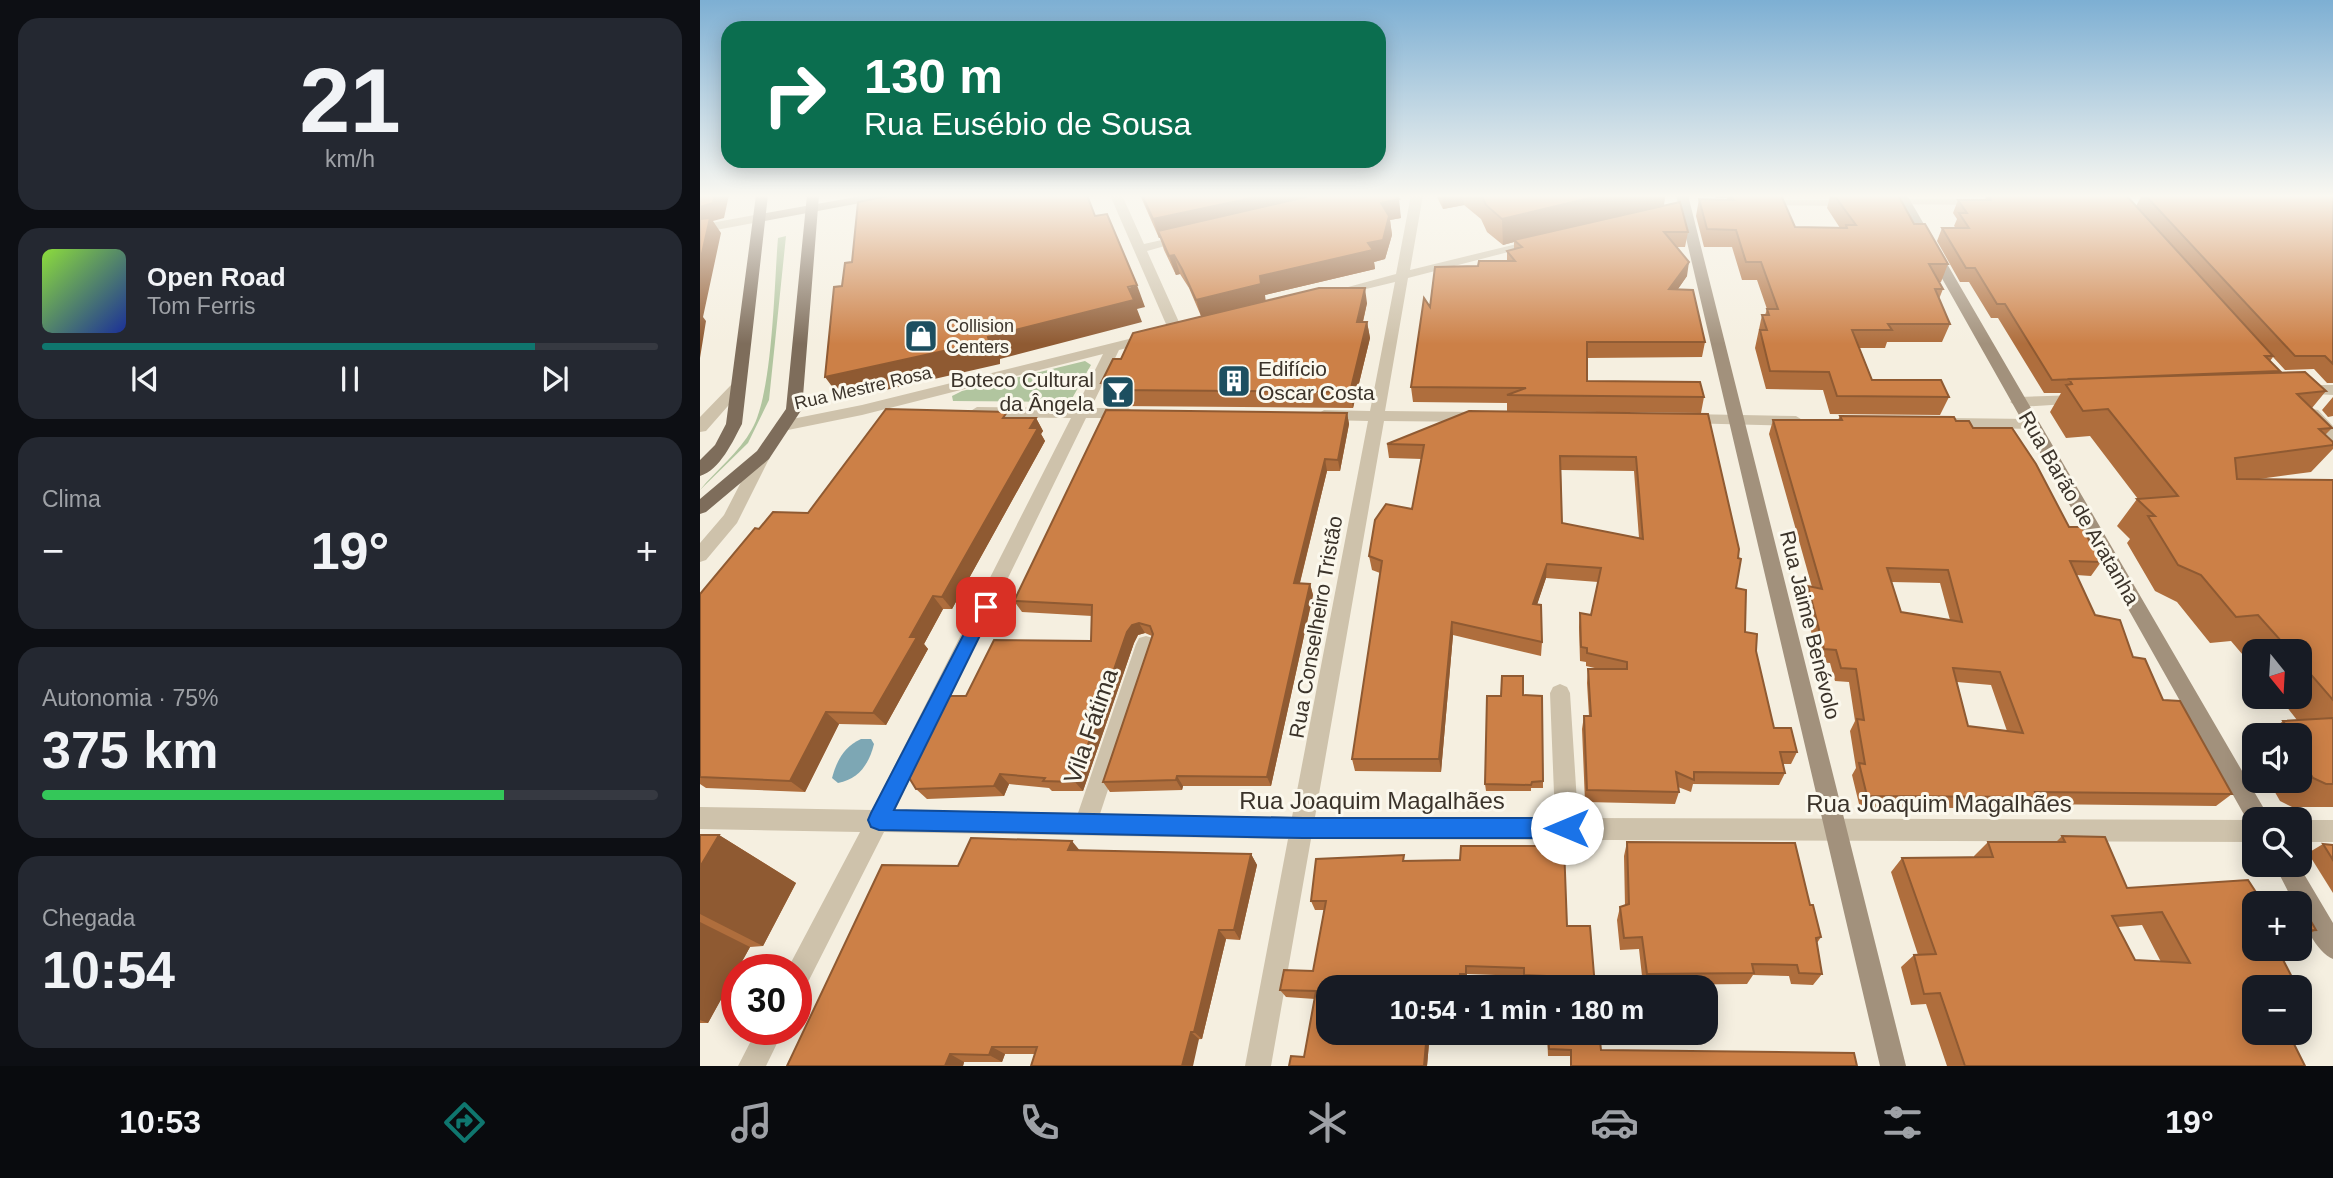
<!DOCTYPE html>
<html lang="pt">
<head>
<meta charset="utf-8">
<style>
  :root { --surface:#171b24; --page:#242831; --text:#f1f3f6; --muted:#9ea1a6; --line:#363941; --accent:#0f766e }
  body { margin:0; font-family:Helvetica,sans-serif; background:var(--page); color:var(--text); height:100vh; display:flex; flex-direction:column; font-size:26px; white-space:nowrap }
  * { box-sizing:border-box; margin:0 }
  p { font-size:23px; color:var(--muted) }
  .icon { flex:none; width:38px; height:38px; fill:none; stroke:currentColor; stroke-width:2; stroke-linecap:round; stroke-linejoin:round }
  .map { position:relative; flex:1; overflow:hidden }
  .sheet { display:flex; flex-direction:column; gap:18px; padding:18px; background:#0d0f14; width:700px }
  .sheet>* { flex:none }
  .guide { position:absolute; left:21px; top:21px; width:665px; height:147px; border-radius:21px; box-shadow:0 4px 18px #0003; background:#0b6e4f; color:#fff; overflow:hidden }
  .needle { width:46px; rotate:162deg }
  .fabs { position:absolute; left:1542px; top:639px; display:grid; gap:14px }
  .fabs a { display:grid; place-items:center; width:70px; height:70px; border-radius:14px; background:var(--surface); box-shadow:0 4px 18px #0003; font-size:35px }
  .speed { position:absolute; left:21px; top:954px; display:flex; gap:14px; font-size:35px; font-weight:700; text-align:center }
  .speed>* { display:grid; place-content:center; width:91px; height:91px; border-radius:50%; background:var(--surface); box-shadow:0 4px 18px #0003; line-height:1 }
  .speed .limit { border:10px solid #d22; background:#fff; color:#111 }
  .pin { position:absolute; display:grid; place-items:center; width:60px; height:60px; color:#fff; margin:-30px; border-radius:14px; box-shadow:0 4px 10px #0006 }
  .me { position:absolute; width:77px; margin:-38px; rotate:270deg; stroke-linejoin:round; filter:drop-shadow(0 0 5px #0008) }
  .turn { display:flex; align-items:center; gap:24px; height:147px; padding:0 28px; font-size:32px }
  .turn .icon { width:91px; height:91px; stroke-width:2.5 }
  .turn b { display:block; font-size:49px; line-height:60px }
  .big { font-size:52px; font-weight:600; line-height:1.1 }
  .sheet .card { flex:1; display:flex; flex-direction:column; justify-content:center; gap:10px; min-width:0; padding:0 24px; border-radius:21px; background:var(--page) }
  .sheet .dial { align-items:center; gap:0 }
  .dial b { font-size:91px; line-height:1 }
  .song { display:flex; align-items:center; gap:21px }
  .cover { width:84px; height:84px; border-radius:10px; background:linear-gradient(135deg,hsl(90 70% 55%),hsl(230 70% 35%)) }
  .played { height:7px; border-radius:4px; background:linear-gradient(90deg,var(--accent) 80%,var(--line) 80%) }
  .keys { display:flex; justify-content:space-around; direction:ltr }
  .heat { display:flex; justify-content:space-between; align-items:center; font-size:38px; direction:ltr }
  .charge { height:10px; border-radius:5px; background:linear-gradient(90deg,#34c759 75%,var(--line) 0) }
  .trip { position:absolute; left:616px; top:975px; width:402px; height:70px; border-radius:21px; background:var(--surface); box-shadow:0 4px 18px #0003; font-weight:600; line-height:70px; text-align:center }
  .tab-bar { display:flex; height:112px; justify-content:space-around; align-items:center; background:#090b0e; color:var(--muted) }
  .tab-bar .icon { width:49px; height:49px }
  .tab-bar .current { color:var(--accent) }
  .tab-bar b { font-size:32px; color:var(--text) }
  main { display:flex; flex:1; min-height:0 }
  .map>svg:first-child { display:block }
  .green { fill:#b1c59f }
  .water { fill:#7da7b4 }
  .lines { fill:none; stroke-linecap:round; stroke-linejoin:round }
  .street { fill:#cec2ab; fill-rule:evenodd }
  .secondary { fill:#a2917c; fill-rule:evenodd }
  .primary { fill:#7e6d5b; fill-rule:evenodd }
  .wall { fill:#af6e3d; fill-rule:evenodd }
  .shaded-wall { fill:#8f5a32 }
  .building { fill:#cc8047; stroke:#8f5a32; stroke-width:2; fill-rule:evenodd }
  .route { fill:#1a73e8; stroke:#114b97; stroke-width:2 }
  .labels { text-anchor:middle; stroke-width:6; stroke-linejoin:round; paint-order:stroke }
  .far-poi-label { font-size:18px; fill:#3b332a; stroke:#fbf8ed; text-anchor:start }
  .far-street-label { font-size:18px; fill:#3b332a; stroke:#fbf8ed }
  .poi-label { font-size:21px; fill:#3b332a; stroke:#fbf8ed; text-anchor:start }
  .street-label { font-size:21px; fill:#3b332a; stroke:#fbf8ed }
  .near-street-label { font-size:24px; fill:#3b332a; stroke:#fbf8ed }
</style>
</head>
<body>
<main>
<section class="sheet">
<div class="card dial"><b>21</b><p>km/h</p></div>
<div class="card">
<div class="song"><i class="cover"></i><div><b>Open Road</b><p>Tom Ferris</p></div></div>
<div class="played"></div>
<div class="keys"><svg class="icon" aria-label="previous" viewBox="0 0 24 24"><path d="M18 5L8 12l10 7zM5 5v14"/></svg><svg class="icon" aria-label="pause" viewBox="0 0 24 24"><path d="M8 5v14M16 5v14"/></svg><svg class="icon" aria-label="next" viewBox="0 0 24 24"><path d="M6 5l10 7-10 7zM19 5v14"/></svg></div>
</div>
<div class="card"><p>Clima</p>
<div class="heat"><a>−</a><b class="big">19°</b><a>+</a></div>
</div>
<div class="card"><p>Autonomia · 75%</p><b class="big">375 km</b><div class="charge"></div></div>
<div class="card"><p>Chegada</p><b class="big">10:54</b></div>
</section>
<div class="map">
<svg width="1633" height="1066" viewBox="0 0 1633 1066">
  <rect width="100%" height="100%" fill="#f5efe0"/>
  <path class="green" d="M86 236 69 400 48 443 0 490C16 470 39 453 52 429 73 392 74 285 78 238Z
    M385 361 391 365 370 402 253 401 252 396 262 391Z"/>
  <path class="water" d="M161 739H171L174 744C169 764 159 779 138 783L132 778C137 760 144 747 161 739Z"/>
  <g class="lines">
    <path class="street" d="M410 195H422L444 244 484 235 490 239 447 251 483 331 481 334 476 335 469 331Z
      M711 195H723L710 270 837 239 843 243 708 278 685 411 778 412 786 417 778 422 684 421 615 817 855 818 850 693 853 687 860 684 867 687 870 693 878 818 1554 820V842L611 839 571 1066H545L588 839 184 832 105 988 96 992V970H87L160 832 0 829V807L172 810 371 418 277 417 269 412 277 407 376 408 403 354 162 415 83 431 75 426 77 422 162 405 449 334 454 335V341L419 350 391 408H428L436 413 428 418H386L195 810 378 813 436 644 439 638 446 636 453 638 456 644 400 814 592 817 668 421 624 420 616 415 624 410 670 411 695 282 633 297 626 293 696 274Z
      M1189 199H1280L1286 202 1280 205 1185 204V200Z
      M1063 200H1150L1156 203 1150 206 1059 205 1057 203Z
      M60 214 66 218 64 221 0 233V225Z
      M37 382 42 384V390L6 431 0 432V417L32 384Z
      M1602 385H1633V395L1597 393 1595 390Z
      M1378 395 1383 397 1386 400 1383 403 1318 407 1310 402 1318 397Z
      M1613 409 1618 410 1633 426V441L1627 440 1605 414Z
      M988 414 1096 416 1104 421 1096 426 983 423 980 419Z
      M1247 418 1331 419 1339 424 1331 429 1242 427 1239 423 1242 419Z
      M63 449 71 455 37 523 6 560 0 562V543L24 515 55 455Z
      M1600 820H1633V842H1600Z
      M57 1029H84L66 1066H38Z"/>
    <path class="secondary" d="M167 195H193L187 198 60 222 54 218 60 214Z
      M976 195H988L1206 1066H1180Z
      M1195 195H1207L1570 819H1554V828L1551 827Z
      M1574 864H1598L1633 923V959C1617 953 1600 920 1600 903H1594Z"/>
    <path class="primary" d="M56 195H68L42 424C33 441 20 470 0 476V460L15 445 26 424Z
      M107 195H119L102 409 69 459 6 512 0 514V499L57 451 86 409Z"/>
  </g>
  <path class="wall" d="M440 195H695L701 218 690 220 692 235 685 259 674 262 675 269 565 295V301L667 303 663 322H667L670 338 653 408 419 406 416 399H408L401 383 421 359 501 316 489 288 480 274 476 275 464 250 460 238H459Z
    M736 195H965L964 205 988 232 985 247H976L987 276 977 290 1005 342 1002 357 887 358V381L1004 397 1001 413 807 411V403L713 402 711 387 730 307 778 266 807 261V251L814 249V242L803 245 787 232 781 219 764 205 743 209Z
    M1014 195H1198L1214 224 1248 264 1241 282H1239L1243 289 1239 299 1250 324 1242 342H1187L1185 348H1159L1172 380 1249 397 1240 415 1130 414 1123 390 1066 389 1055 348 1062 315H1065L1067 309 1057 280H1042L1032 247H1004L996 216 999 199 1027 200V198H1016ZM1081 195 1130 196 1127 208 1140 228 1095 227Z
    M1273 195H1426L1436 206 1442 195H1633V383H1627L1614 369 1585 370 1573 357 1570 361 1580 371 1579 373 1626 391 1612 408 1632 428 1625 435 1633 442V449L1611 472 1559 479 1633 480V807H1592L1580 801 1568 780H1600V735H1566L1583 721 1597 720 1578 696H1600V651H1554V668L1531 641 1510 643 1477 602 1455 591 1427 543 1430 539 1417 526 1437 499H1438L1390 436 1366 438 1350 412 1361 393H1344L1298 318H1291L1269 282H1260L1237 241 1242 228H1256L1254 226 1257 219 1253 213 1258 200H1285L1286 196Z
    M1633 397V416L1628 417 1622 410Z
    M647 413 649 424 640 471H627L600 583 610 584 613 595 571 786H483L482 790 410 792 403 782 452 636 445 633 438 635 434 643 383 791H352L349 788 309 784 304 796 227 799 216 789 266 696 391 641 392 616 322 612 314 601Z
    M1008 414 1038 558 1036 588 1045 632 1056 651 1074 728 1097 752 1091 764H1083L1085 773 1079 785 993 784 991 792 978 787 979 792 975 804 885 802 882 729 884 716H889L887 683 888 669H899L886 666V662L880 661 879 627 880 613 891 615 898 582 846 578 837 604 842 642 841 656 753 635 741 772 655 771 652 759 680 573 672 570 669 556 712 509 722 459 689 458 687 444ZM861 470 934 471 939 538 862 523Z
    M1140 416 1256 421 1273 428 1369 527 1401 562 1391 576 1376 575 1395 615 1433 657 1532 794 1516 806 1330 804 1325 808H1160L1152 775 1156 768 1150 731 1155 721 1149 682 1135 681 1130 663 1119 662 1103 600 1108 586 1112 587 1069 434 1073 420H1138ZM1191 582 1240 583 1250 620 1201 612ZM1257 682 1291 685 1307 731 1268 726Z
    M310 418H336L343 431 341 434 345 441 252 609H243L224 644 228 649 186 725 139 724 105 792 6 788 0 784V594L108 513Z
    M823 695 843 781V788H831V791H786L785 784Z
    M0 835H19L96 883 63 946 50 947 8 1023H0Z
    M1362 836 1427 888 1548 880 1554 987 1605 1066H1247L1226 1004 1211 1005 1201 967 1214 955H1218L1191 872 1202 858H1274V856L1288 842H1356ZM1442 925 1461 962 1435 960 1418 927Z
    M927 842 1110 905 1121 937 1117 943 1122 974 1113 985 1091 984 1089 976 1053 975 1047 984 943 985 939 949 920 950 917 920 920 907 925 906 924 856Z
    M1623 844 1633 845V893L1608 853Z
    M380 850 551 854 557 865 540 940 526 939 502 1039 335 1054H305L302 1062H264L263 1066H87L258 866Z
    M705 861 867 926 895 987H867V985L824 983V976L767 974V982H761L628 1032H730L727 1066 604 1057 615 999 586 997 580 990 613 971 624 910H615L611 901Z
    M1616 930 1600 939V931Z
    M847 1032H899L901 1050 1157 1066H870V1056H848Z"/>
  <path class="shaded-wall" d="M15 195H29L24 218 13 221 21 233 3 317 6 321 0 358V207Z
    M566 195H600L602 206 458 231 460 238H459L453 219Z
    M742 195H763L764 205 743 209Z
    M902 195H965L964 205 814 240V242L803 245 802 219Z
    M699 199 701 218 690 220 692 235 685 259 674 262 675 269 565 295 566 303 502 319 496 300 560 276 668 243 681 203Z
    M474 255 480 274 476 275 469 256Z
    M989 262 987 276 967 305 969 289Z
    M437 285 445 307 437 309 442 322 300 359V364L142 400 125 377 288 337Z
    M665 288 667 303 659 338 657 322Z
    M667 322 670 338 653 408 650 392Z
    M647 413 649 424 640 471 638 460Z
    M336 418 343 431 341 434 345 441 252 609 242 597Z
    M625 459 627 471 597 594 594 583Z
    M847 564 846 578 833 617V604Z
    M610 584 613 595 571 786 567 777Z
    M233 596 243 609 224 644 228 649 186 725 173 713 210 637Z
    M752 622 753 635 741 772 739 759Z
    M439 623 445 633 438 635 434 643 383 791 375 782 427 632 432 625Z
    M126 712 139 724 105 792 90 781Z
    M300 774 309 784 304 796 294 786Z
    M477 776 483 786 482 790 476 780Z
    M19 835 96 883 63 946 0 914V867Z
    M372 841 381 852 368 850Z
    M551 854 557 865 540 940 534 930Z
    M0 922 50 947 8 1023 0 1020Z
    M519 930 526 939 502 1039 494 1032Z
    M491 1032 499 1039 493 1066H482Z
    M727 1032H730L727 1066H724Z
    M292 1047 305 1054 302 1062 289 1055Z
    M250 1054 264 1062 263 1066H245Z"/>
  <path class="building" d="M0 195H15L13 203 0 207Z
    M192 195H387L395 216 407 214 437 285 428 287 434 300 288 337 289 341 125 377 134 287 142 286 145 263 152 262 158 202Z
    M442 195H566L453 219Z
    M607 195H695L699 199 681 203 689 216 683 240 668 243 673 250 560 276 561 284 496 300 482 269 474 255 469 256 458 231 606 197Z
    M781 195H902L802 219 786 205Z
    M1030 195H1081L1095 227 1147 228 1146 225H1156L1134 195H1198L1214 224H1225L1248 264H1229L1243 289H1235L1250 324H1188L1192 330H1152L1172 380H1241L1249 397 1137 396 1129 372 1070 371 1060 330H1067L1062 315H1069L1067 309H1078L1061 262H1046L1036 230 1007 229 999 199 1034 200Z
    M1288 195H1426L1573 356H1565L1580 371 1352 380 1305 304H1297L1275 268H1266L1242 228H1269L1259 213H1267L1258 200H1291Z
    M1445 195H1633V364L1625 356H1595Z
    M980 202 988 232H964L989 262 969 289 993 290 1005 342H887V381L1000 382 1004 397 807 395 826 388 711 387 724 298 730 307 735 267 778 266 779 261H815L807 251 822 247 814 240Z
    M10 218 0 262V219Z
    M619 288H665L657 322H667L650 392 412 390 416 383H401L413 359H421L433 333Z
    M1605 372 1626 391 1597 394 1632 428 1619 429 1633 442V445L1535 458 1537 479 1633 480V700L1600 662V651H1590L1558 615 1536 617 1501 575 1478 565 1448 516H1455L1437 499 1478 496 1408 409 1383 411 1366 385 1372 384 1369 379Z
    M186 409 307 412 303 418H336L330 428H338L242 597 233 596 210 637H217L173 713 126 712 90 781 0 777V594L55 528 59 529 73 512 108 513Z
    M406 410 647 413 638 460 625 459 594 583 610 584 567 777 477 776 476 780 403 782 453 634 450 626 439 623 432 625 427 632 375 782 343 781 345 778 300 774 294 786 216 789 208 776 249 696H266L294 640 391 641 392 605 314 601Z
    M769 411 1008 414 1039 549 1038 558 1041 559 1036 588 1046 590 1045 632 1057 634 1056 651 1074 728H1091L1097 752H1080L1085 773 994 772V780L976 772 979 792 887 790 884 716H891L888 669H927V662L887 653V648L881 647 880 613 891 615 901 568 847 564 833 604 841 605 842 642 752 622 739 759H652L682 561 669 556 675 520 686 504 712 509 724 445 687 444ZM860 456 936 457 943 539 862 523Z
    M1140 416 1254 417 1256 421H1269L1273 428H1312L1336 464 1369 527H1382L1401 562 1370 561 1395 615 1420 620 1433 657 1445 659 1463 700 1480 701 1532 794 1335 792 1337 797 1167 796 1159 763 1165 764 1157 719 1164 720 1156 669 1141 668 1136 650 1124 649 1108 586 1122 589 1073 420H1142ZM1187 568 1248 570 1262 622 1201 612ZM1253 668 1300 672 1323 733 1268 726Z
    M802 676H823V695L842 696 843 781 832 782 831 785 785 784 787 696H801Z
    M1633 718V784H1626L1613 778 1600 757V735H1592L1583 721Z
    M0 835H19L0 867Z
    M1362 836 1405 837 1427 888 1548 880 1563 903H1554V948H1577L1597 987H1554V1032H1588L1605 1066H1265L1240 993 1224 994 1214 955 1236 954 1202 858 1293 857 1288 842H1365ZM1462 912 1490 963 1435 960 1412 916Z
    M271 838 372 841 368 850 551 854 534 930H519L494 1032H491L482 1066H331L337 1047H292L289 1055 250 1054 245 1066H87L182 865 258 866Z
    M927 842 1095 843 1110 905H1113L1121 937 1116 938 1122 974 1099 973 1097 965 1052 964 1054 973 947 974 942 937 924 938 920 907 929 904Z
    M1623 844 1633 845V860Z
    M761 846H864L867 926H890L895 987H869L868 977 824 975V968L766 966V974H760L759 987H628V1032H727L724 1066H589L591 1056 604 1057 616 991 580 990 584 970 613 971 626 901H611L616 859 704 855 703 861 760 860Z
    M1600 904H1601L1616 930 1600 931Z
    M1600 992 1605 1002H1600Z
    M848 1032H899L901 1050 1154 1053 1157 1066H871V1050L849 1049Z"/>
  <linearGradient id="sky" x2="0" y2="1"><stop stop-color="#7dafd3"/><stop offset="0.57" stop-color="#faf8f1"/><stop offset="1" stop-color="#faf8f1" stop-opacity="0"/></linearGradient>
  <rect width="1633" height="344" fill="url(#sky)"/>
  <path class="route" d="M286 601 294 607 194 810 603 818H867L874 821 877 828 874 835 867 838H603L179 830 171 827 168 820 171 813 280 603Z"/>
  <defs>
    <symbol id="shop-square" viewBox="-11 -11 22 22"><rect x="-9" y="-9" width="18" height="18" rx="4" fill="#1d4f60" stroke="#fbf8ed"/><path d="M-5-2.5h2.3a2.7 3.5 0 0 1 5.4 0H5L5.5 6h-11ZM-1.5-2.5h3a1.5 2.3 0 0 0-3 0Z" fill="#fff"/></symbol>
    <symbol id="building-square" viewBox="-11 -11 22 22"><rect x="-9" y="-9" width="18" height="18" rx="4" fill="#1d4f60" stroke="#fbf8ed"/><path d="M-4-6H4V6H1V3H-1V6H-4ZM-2.5-4.3h1.7v1.8h-1.7ZM.8-4.3h1.7v1.8H.8ZM-2.5-1h1.7V.8h-1.7ZM.8-1h1.7V.8H.8Z" fill="#fff"/></symbol>
    <symbol id="bar-square" viewBox="-11 -11 22 22"><rect x="-9" y="-9" width="18" height="18" rx="4" fill="#1d4f60" stroke="#fbf8ed"/><path d="M-6-5H6L.8 .8V4.5H3.5V6h-7V4.5H-.8V.8Z" fill="#fff"/></symbol>
  </defs>
  <g fill-rule="evenodd">
    <use href="#shop-square" x="202" y="317" width="38" height="38"/>
    <use href="#building-square" x="515" y="362" width="38" height="38"/>
    <use href="#bar-square" x="399" y="373" width="38" height="38"/>
  </g>
  <g class="labels">
    <g class="far-poi-label">
      <text x="246" y="332">Collision<tspan x="246" dy="21">Centers</tspan></text>
    </g>
    <g class="far-street-label">
      <text transform="translate(163 388) rotate(-13)" y="6">Rua Mestre Rosa</text>
    </g>
    <g class="poi-label">
      <text x="558" y="376">Edifício<tspan x="558" dy="24">Oscar Costa</tspan></text>
      <text x="394" y="387" text-anchor="end">Boteco Cultural<tspan x="394" dy="24">da Ângela</tspan></text>
    </g>
    <g class="street-label">
      <text transform="translate(1379 508) rotate(60)" y="7">Rua Barão de Aratanha</text>
      <text transform="translate(1110 625) rotate(76)" y="7">Rua Jaime Benévolo</text>
      <text transform="translate(616 627) rotate(-80)" y="7">Rua Conselheiro Tristão</text>
    </g>
    <g class="near-street-label">
      <text transform="translate(391 726) rotate(-71)" y="8">Vila Fátima</text>
      <text x="672" y="809">Rua Joaquim Magalhães</text>
      <text x="1239" y="812">Rua Joaquim Magalhães</text>
    </g>
  </g>
</svg>
<div class="fabs">
<a><svg class="needle" viewBox="-14 -14 28 28"><path d="M0-13l5 13h-10z" fill="#e53935"/><path d="M0 13l5-13h-10z" fill="#9ea1a6"/></svg></a>
<a><svg class="icon" aria-label="sound" viewBox="0 0 24 24"><path d="M4 9h4l5-4v14l-5-4H4zM17 9q2 3 0 6"/></svg></a>
<a><svg class="icon" aria-label="search" viewBox="0 0 24 24"><circle cx="10" cy="10" r="6"/><path d="M15 15l6 6"/></svg></a>
<a>+</a>
<a>−</a>
</div>
<div class="speed"><div class="limit">30</div></div>
<div class="pin" style="left:286px;top:607px;background:#d93025"><svg class="icon" aria-label="arrive" viewBox="0 0 24 24"><path d="M6 21V4h12l-3 4 3 4H6"/></svg></div>
<svg class="me" style="left:867px;top:828px" viewBox="-20 -20 40 40"><circle r="19" fill="#fff"/><path d="M0-13L10 11 0 6-10 11z" fill="#1a73e8"/></svg>
<div class="trip">10:54 · 1 min · 180 m</div>
<div class="guide">
<div class="turn"><svg class="icon" aria-label="right" viewBox="0 0 24 24"><path d="M7 20v-9h11M14 6l5 5-5 5"/></svg><div><b>130 m</b>Rua Eusébio de Sousa</div></div>
</div>
</div>
</main>
<nav class="tab-bar">
<b>10:53</b>
<svg class="icon current" aria-label="directions" viewBox="0 0 24 24"><path d="M12 3l9 9-9 9-9-9zM9 14v-3h6M13 9l2 2-2 2"/></svg>
<svg class="icon" aria-label="music" viewBox="0 0 24 24"><path d="M9 18V5l10-2v13"/><circle cx="6" cy="18" r="3"/><circle cx="16" cy="16" r="3"/></svg>
<svg class="icon" aria-label="phone" viewBox="0 0 24 24"><path d="M5 4h4l2 5-3 2q2 4 5 5l2-3 5 2v4C11 20 4 13 5 4z"/></svg>
<svg class="icon" aria-label="climate" viewBox="0 0 24 24"><path d="M12 3v18M4 7l16 10M4 17L20 7"/></svg>
<svg class="icon" aria-label="car" viewBox="0 0 24 24"><path d="M5 17H2v-5l4-1 3-4h7l3 4 3 1v5h-3M9 17h6M6 11h13"/><circle cx="7" cy="17" r="2"/><circle cx="17" cy="17" r="2"/></svg>
<svg class="icon" aria-label="filters" viewBox="0 0 24 24"><path d="M4 7h16M4 17h16"/><circle cx="9" cy="7" r="2"/><circle cx="15" cy="17" r="2"/></svg>
<b>19°</b>
</nav>
</body>
</html>
